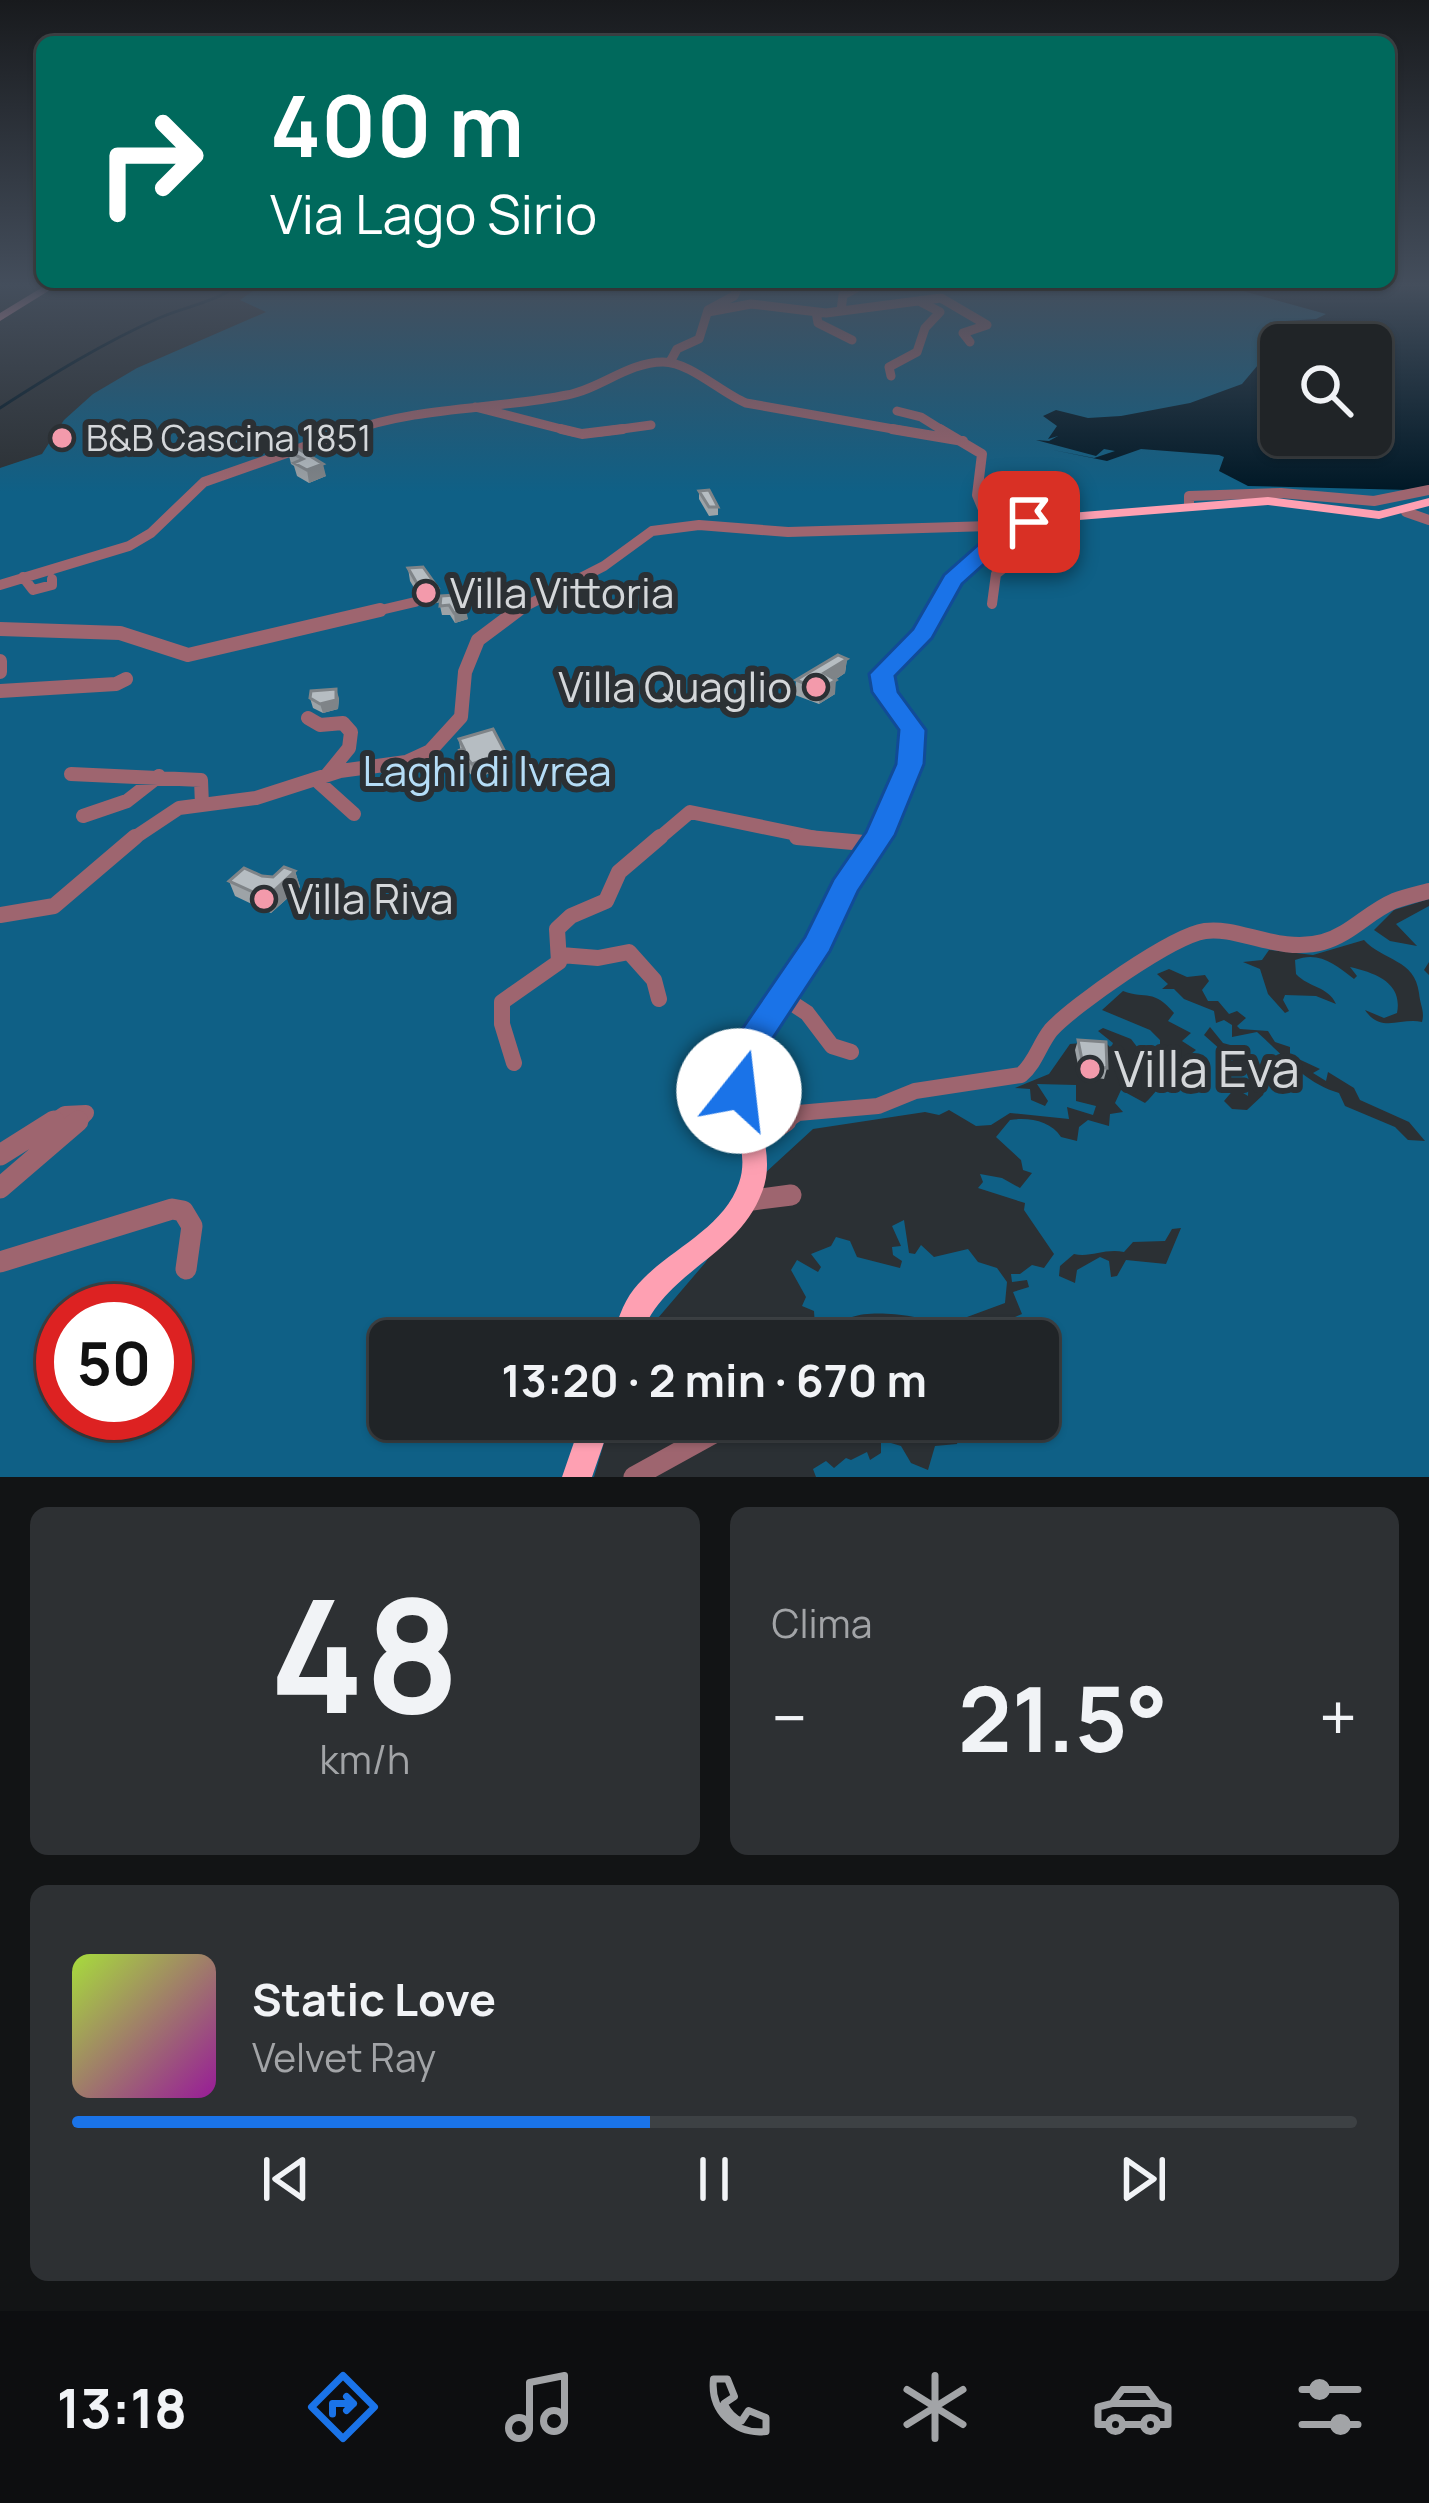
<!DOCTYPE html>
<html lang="it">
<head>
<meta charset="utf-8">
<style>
  :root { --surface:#202427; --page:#2d3033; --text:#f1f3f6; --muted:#a2a4a7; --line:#3d4144; --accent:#1a73e8 }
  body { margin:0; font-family:Manrope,sans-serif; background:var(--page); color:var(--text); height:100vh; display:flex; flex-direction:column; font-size:45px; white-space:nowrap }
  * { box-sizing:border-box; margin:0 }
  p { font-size:39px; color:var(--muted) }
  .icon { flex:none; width:66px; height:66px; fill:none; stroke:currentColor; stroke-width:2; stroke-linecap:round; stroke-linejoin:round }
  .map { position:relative; height:1477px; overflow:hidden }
  .drawer { display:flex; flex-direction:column; gap:30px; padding:30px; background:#121415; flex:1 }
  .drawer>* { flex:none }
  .banner { position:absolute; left:36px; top:36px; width:1359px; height:252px; border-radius:18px; box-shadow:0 3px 9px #0004,0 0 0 3px var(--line); background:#00695c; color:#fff; overflow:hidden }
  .controls { position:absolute; left:1260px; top:324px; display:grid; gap:24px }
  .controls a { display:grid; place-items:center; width:132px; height:132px; border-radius:18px; background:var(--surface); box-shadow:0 3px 9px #0004,0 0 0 3px var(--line); font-size:60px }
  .speed { position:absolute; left:36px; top:1284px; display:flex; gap:24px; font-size:60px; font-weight:700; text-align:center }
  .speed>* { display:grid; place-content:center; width:156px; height:156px; border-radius:50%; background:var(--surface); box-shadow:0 3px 9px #0004,0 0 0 3px var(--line); line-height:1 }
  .speed .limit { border:18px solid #d22; background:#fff; color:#111 }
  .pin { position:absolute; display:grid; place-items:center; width:102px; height:102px; color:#fff; margin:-51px; border-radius:24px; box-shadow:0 6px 18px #0006 }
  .me { position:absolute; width:132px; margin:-66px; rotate:16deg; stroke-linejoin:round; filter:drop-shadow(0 0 9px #0008) }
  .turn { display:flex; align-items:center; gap:42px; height:252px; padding:0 36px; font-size:54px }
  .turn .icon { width:156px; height:156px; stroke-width:2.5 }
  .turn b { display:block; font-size:84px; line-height:102px }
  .big { font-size:90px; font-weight:700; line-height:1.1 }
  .drawer .widget { flex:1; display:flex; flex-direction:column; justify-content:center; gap:18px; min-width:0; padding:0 42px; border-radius:18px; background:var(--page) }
  .drawer .dial { align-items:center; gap:0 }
  .dial b { font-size:156px; line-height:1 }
  .song { display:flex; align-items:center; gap:36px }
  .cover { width:144px; height:144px; border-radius:18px; background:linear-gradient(135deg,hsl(80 70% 55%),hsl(300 70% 35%)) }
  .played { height:12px; border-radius:6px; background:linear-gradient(90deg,var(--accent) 45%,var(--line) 45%) }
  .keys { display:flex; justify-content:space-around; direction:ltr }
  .heat { display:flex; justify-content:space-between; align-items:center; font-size:66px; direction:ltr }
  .drawer .tiles { flex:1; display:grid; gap:30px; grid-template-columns:1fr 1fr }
  .widget:last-child { grid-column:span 2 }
  .trip { position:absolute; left:369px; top:1320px; width:690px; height:120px; border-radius:18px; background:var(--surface); box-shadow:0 3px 9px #0004,0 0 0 3px var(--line); font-weight:700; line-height:120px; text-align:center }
  .tabs { display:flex; height:192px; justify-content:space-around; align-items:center; background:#0d0e10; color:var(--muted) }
  .tabs .icon { width:84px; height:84px }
  .tabs .current { color:var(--accent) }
  .tabs b { font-size:54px; color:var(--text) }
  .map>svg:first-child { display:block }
  .green { fill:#0f6086; fill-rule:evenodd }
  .water { fill:#001826 }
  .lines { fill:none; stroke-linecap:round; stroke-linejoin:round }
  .stream { stroke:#001826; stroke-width:3 }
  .minor-far4 { stroke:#9e656f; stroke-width:9 }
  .minor-far3 { stroke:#9e656f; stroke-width:10 }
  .minor-far2 { stroke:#9e656f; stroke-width:14 }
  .minor-far1 { stroke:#9e656f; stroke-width:16 }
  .minor { stroke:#9e656f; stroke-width:21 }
  .major { fill:#fea0b2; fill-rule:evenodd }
  .wall { fill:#9da3a7 }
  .shaded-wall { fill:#7f8488 }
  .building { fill:#b6bdc2; stroke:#7f8488; stroke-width:3 }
  .route { fill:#1a73e8; stroke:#114b97; stroke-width:3 }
  .poi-dot { fill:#f39aab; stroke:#2b3034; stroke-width:4.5 }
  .labels { text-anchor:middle; stroke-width:12; stroke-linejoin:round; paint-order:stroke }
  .far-poi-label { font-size:36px; fill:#d4d7da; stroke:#2b3034; text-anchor:start }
  .poi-label { font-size:42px; fill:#d4d7da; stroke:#2b3034; text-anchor:start }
  .park-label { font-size:42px; fill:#b5ddf7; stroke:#2b3034 }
  .near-poi-label { font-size:51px; fill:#d4d7da; stroke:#2b3034; text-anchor:start }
</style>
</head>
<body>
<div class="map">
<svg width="1429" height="1477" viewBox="0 0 1429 1477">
  <rect width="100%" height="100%" fill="#2b3034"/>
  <path class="green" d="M261 285H1429V899L1394 910 1374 930 1390 941 1417 946 1396 924 1429 906V962L1424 970 1429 975V1477H816L813 1469 826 1461 834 1468 846 1458 851 1460 867 1452 870 1460 881 1453V1440L901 1446 911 1463 928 1470 935 1446 957 1444 960 1432 954 1419H1038V1341H945L939 1323C919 1316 874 1309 852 1317L853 1326 872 1333 877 1341 825 1336 815 1327 814 1311 802 1306 806 1297 791 1270 797 1260 818 1272 821 1267 811 1254 831 1246 836 1237 850 1241 857 1257 900 1268 902 1261 893 1255 892 1247 901 1246 892 1226 904 1220 909 1253 915 1254 921 1245 934 1257 968 1249 978 1262 997 1268 1007 1282 1005 1303 967 1317 978 1339 992 1337 997 1324 1007 1329 1010 1319 1022 1314 1013 1292 1029 1287 1027 1280 1012 1282 1011 1274H1020L1032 1265 1044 1268 1054 1254 1024 1210 1025 1203 978 1188 983 1182 980 1174 1002 1178 1020 1188 1032 1173 1023 1170 1021 1160 996 1137 1010 1120C1029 1117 1051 1121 1061 1137L1077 1141 1079 1127 1088 1120 1109 1126 1110 1114 1123 1112 1115 1103 1121 1090 1145 1103C1159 1090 1168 1076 1159 1059L1141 1052 1131 1039 1103 1028 1098 1031 1113 1043 1111 1048 1104 1041 1070 1044 1049 1074 1015 1088 1030 1089 1031 1100 1045 1106 1048 1101 1037 1084 1076 1085V1101L1096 1106 1093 1115 1067 1107 1069 1119 1010 1113 991 1125 976 1126 949 1110 939 1115 925 1112 813 1129 764 1174 705 1263 652 1325 649 1341H390V1419H611L594 1477H0V468L42 454 64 420 93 394 137 368 266 312 240 300ZM1281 345H1371V435H1281ZM1364 940C1383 961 1415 959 1419 993 1420 1005 1425 1011 1422 1022 1401 1017 1381 1034 1365 1010L1384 1018 1397 1013C1403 983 1376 973 1350 967L1357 976 1354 979C1335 964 1319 951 1295 960L1296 974C1309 988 1328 986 1336 1004L1316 996 1285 995 1283 1000 1289 1011 1285 1013 1268 994 1260 969 1243 962 1262 960 1269 950 1313 955ZM1169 969 1187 977 1205 975 1209 981 1202 990 1208 1001H1218L1229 1014 1237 1011 1246 1018 1237 1026 1240 1029 1268 1031 1275 1042 1290 1047V1055L1320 1069 1313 1073 1326 1081 1328 1072 1354 1088 1360 1100 1409 1122 1425 1141 1408 1140 1395 1127 1345 1106 1339 1093C1305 1084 1281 1053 1257 1032L1232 1037V1025L1224 1020 1216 1023 1214 1011 1184 999 1174 989H1162L1168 984 1157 974ZM1123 991C1147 1000 1153 988 1174 1013L1168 1021 1191 1033 1182 1041 1196 1050 1191 1054 1201 1070 1200 1080 1192 1083 1169 1065 1171 1056 1160 1050V1040L1150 1030 1102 1010ZM1210 1027 1223 1043 1241 1048 1240 1052 1231 1048 1237 1058 1249 1057 1248 1065 1264 1067 1270 1077 1263 1095 1247 1110 1232 1109 1224 1101 1235 1088 1248 1096 1249 1075 1204 1035ZM1181 1228 1166 1264 1126 1260 1117 1276 1111 1277 1109 1261 1100 1257 1077 1270 1075 1283 1059 1276 1060 1266 1074 1254C1090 1258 1105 1248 1124 1252L1133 1242 1165 1241 1172 1229ZM63 1311H165V1413H63Z"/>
  <path class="water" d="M1221 285 1429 286V486L1409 490 1248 486 1219 471 1224 457 1219 455 1141 449 1107 461 1053 450 1094 458 1115 451 1104 449 1096 456 1036 440 1049 441 1058 436 1048 439 1057 426 1043 416 1056 410 1088 418 1121 416 1190 403 1242 384 1258 365 1281 362V435H1371V345L1272 348 1295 333 1269 322 1316 319 1326 314Z"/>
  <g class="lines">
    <path class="stream" d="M0 408C51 375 103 343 159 318 186 306 214 303 238 285"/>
    <path class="minor-far4" d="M841 311 843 295 862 285
      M708 312 751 304 826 313 941 298 987 325 963 333 970 342
      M816 312 818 323 852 340
      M670 362 677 349 699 339 708 310 734 296 739 285
      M891 376 889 367 917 352 925 328 940 312 919 301
      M475 407 573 432
      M897 411 921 417 945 432
      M347 432C419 406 493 410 567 395 600 389 628 362 663 362 690 362 721 393 746 403L910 432
      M600 432 651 425"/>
    <path class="minor-far3" d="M561 429 582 434 623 429
      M892 429 963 441
      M940 429 982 454 977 495 990 526
      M1189 504V496L1281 493 1374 501 1429 490
      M1406 512 1429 520
      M23 577 33 590 52 585V579
      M0 585 129 546 151 533 204 482 355 429
      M992 604 996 574 1033 545V536L1009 538 995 530
      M368 613 415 602
      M512 613 604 566 652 531 699 525 788 532 990 526"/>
    <path class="minor-far2" d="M0 629 120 633 188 655 380 610
      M0 661V672
      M0 691 116 684 126 679
      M308 718 320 725 343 723 351 732 349 748 327 775
      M71 774 201 780 202 805
      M315 779 354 814
      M83 816 127 801 159 776
      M131 840 179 808 256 798 340 771 406 762 430 751 461 717 465 672 478 640 518 610
      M657 840 690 812 826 840"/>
    <path class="minor-far1" d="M797 837 875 844
      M0 915 54 906 135 837
      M561 955 598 958 629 952 654 980 659 999
      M781 996 807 1013 832 1046 851 1052
      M514 1063 502 1024V1002L559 962 557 929 571 916 606 901 619 872 660 837
      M50 1124 65 1114 86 1113 75 1124
      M782 1124 798 1113 878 1106 915 1091 1021 1075C1036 1062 1039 1045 1051 1030 1074 1005 1172 936 1205 931 1238 926 1279 954 1323 942 1351 934 1368 912 1394 901 1405 897 1418 894 1429 891"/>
    <path class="minor" d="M754 1142 786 1121
      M0 1155 54 1121
      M0 1188 78 1121
      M745 1201 791 1195
      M0 1262 172 1209 183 1211 192 1226 186 1269
      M634 1477 739 1419"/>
    <path class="major" d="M46 285H58L0 321V313Z
      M1268 497 1379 511 1429 498V506L1379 519 1268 505 1041 523 1009 537 958 582 929 636 891 675 894 692 922 730 919 764 890 835 754 1063C747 1107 779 1149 762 1192 737 1259 661 1271 639 1341H611C617 1323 622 1304 634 1289 664 1251 723 1231 739 1183 752 1147 723 1104 730 1062L870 835 901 764 904 730 876 692 874 674 916 631 947 577 999 531 1033 516Z
      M582 1419H612L592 1477H562Z"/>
  </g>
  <path class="wall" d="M297 448 326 476 309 483 297 476 294 466 291 464 288 451Z
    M699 491 718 507V515L709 516 699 499Z
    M408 568 438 588 440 602 425 606 410 581Z
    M456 595 468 619 455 623 450 615H442L440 606Z
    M847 659 845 673 835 680V694L819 704 795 695 796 680Z
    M310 698H339L338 709 323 713 313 708Z
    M459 739 507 766 475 779 462 765Z
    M295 871 300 887 271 913 235 896 229 881 273 877Z
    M1078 1040 1107 1068 1104 1079 1080 1075 1075 1050Z"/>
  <path class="shaded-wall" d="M323 464 326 476 309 483 307 470Z
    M438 588 440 602 425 606 422 592Z
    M466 610 468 619 455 623 454 613Z
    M847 659 845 673 823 688 824 673Z
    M836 680 835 694 819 704 820 690Z
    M336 689 339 698 338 709 323 713 320 704Z
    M505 752 507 766 475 779 472 764Z
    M295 871 300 887 271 913 266 898Z"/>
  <path class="building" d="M297 448 323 464 307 470 294 463 303 459 288 451Z
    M709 490 718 507H709L699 491Z
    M423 567 438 588 422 592 408 568Z
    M456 595 466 610 454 613 449 605 440 606 441 596Z
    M838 655 847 659 824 673 836 680 820 690 796 680Z
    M336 689V700L320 704 310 698 311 691Z
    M493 729 505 752 472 764 460 750 464 749 459 739Z
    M284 867 295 871 266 898 229 881 244 868 262 876 273 877Z
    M1078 1040 1106 1042 1107 1068 1083 1065Z"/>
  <linearGradient id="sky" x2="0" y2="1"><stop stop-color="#181a1d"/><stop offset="0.58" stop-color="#444e5c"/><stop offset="1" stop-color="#444e5c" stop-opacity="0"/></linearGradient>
  <rect width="1429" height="492" fill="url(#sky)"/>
  <path class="route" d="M1029 516 1039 522 1012 539 962 584 932 638 895 676 898 692 926 730 924 764 895 835 858 891 830 951 769 1044 752 1102 739 1107 726 1102 721 1074 736 1038 805 937 833 880 866 832 896 764 899 730 872 692 869 674 913 629 944 575 996 529Z"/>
  <g class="poi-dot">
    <circle cx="62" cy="438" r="12"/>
    <circle cx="426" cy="593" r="12"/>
    <circle cx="816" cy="687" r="12"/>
    <circle cx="264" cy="899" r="12"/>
    <circle cx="1090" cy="1069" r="12"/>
  </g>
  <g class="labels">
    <g class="far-poi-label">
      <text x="86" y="451">B&amp;B Cascina 1851</text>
    </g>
    <g class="poi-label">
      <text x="450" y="608">Villa Vittoria</text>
      <text x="792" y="702" text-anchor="end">Villa Quaglio</text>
      <text x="288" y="914">Villa Riva</text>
    </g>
    <g class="park-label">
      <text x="487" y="786">Laghi di Ivrea</text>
    </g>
    <g class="near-poi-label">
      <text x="1114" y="1087">Villa Eva</text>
    </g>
  </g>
</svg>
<div class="controls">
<a><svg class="icon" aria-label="search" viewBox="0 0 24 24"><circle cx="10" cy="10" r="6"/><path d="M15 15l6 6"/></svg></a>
</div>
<div class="speed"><div class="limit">50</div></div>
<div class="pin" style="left:1029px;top:522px;background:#d93025"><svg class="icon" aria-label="arrive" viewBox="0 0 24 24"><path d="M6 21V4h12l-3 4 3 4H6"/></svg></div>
<svg class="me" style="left:739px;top:1091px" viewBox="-20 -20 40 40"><circle r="19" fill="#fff"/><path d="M0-13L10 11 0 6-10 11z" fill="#1a73e8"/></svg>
<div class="trip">13:20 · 2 min · 670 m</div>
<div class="banner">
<div class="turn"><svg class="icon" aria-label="right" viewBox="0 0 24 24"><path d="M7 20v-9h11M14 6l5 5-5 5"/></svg><div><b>400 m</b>Via Lago Sirio</div></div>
</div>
</div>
<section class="drawer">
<div class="tiles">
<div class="widget dial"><b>48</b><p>km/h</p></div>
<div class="widget"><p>Clima</p>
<div class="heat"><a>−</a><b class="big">21.5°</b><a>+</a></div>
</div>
<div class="widget">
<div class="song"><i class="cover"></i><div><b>Static Love</b><p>Velvet Ray</p></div></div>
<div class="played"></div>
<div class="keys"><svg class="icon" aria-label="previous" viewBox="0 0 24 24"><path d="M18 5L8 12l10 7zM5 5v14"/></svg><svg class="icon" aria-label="pause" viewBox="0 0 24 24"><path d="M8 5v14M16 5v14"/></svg><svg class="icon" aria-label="next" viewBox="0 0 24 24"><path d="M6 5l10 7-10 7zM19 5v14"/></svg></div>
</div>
</div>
</section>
<nav class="tabs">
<b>13:18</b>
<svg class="icon current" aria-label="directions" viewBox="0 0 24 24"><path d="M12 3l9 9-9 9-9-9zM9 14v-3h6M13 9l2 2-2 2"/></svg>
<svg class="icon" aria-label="music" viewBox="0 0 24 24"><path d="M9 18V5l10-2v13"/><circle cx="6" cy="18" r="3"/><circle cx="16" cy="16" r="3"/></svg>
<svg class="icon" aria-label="phone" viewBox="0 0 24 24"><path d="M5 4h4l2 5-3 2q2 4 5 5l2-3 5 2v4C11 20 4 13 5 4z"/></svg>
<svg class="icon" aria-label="climate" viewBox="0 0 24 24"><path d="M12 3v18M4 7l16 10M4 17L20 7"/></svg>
<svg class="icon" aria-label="car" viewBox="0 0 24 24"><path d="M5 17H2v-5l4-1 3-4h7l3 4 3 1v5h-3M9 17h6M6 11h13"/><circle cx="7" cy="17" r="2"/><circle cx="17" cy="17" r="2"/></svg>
<svg class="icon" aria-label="filters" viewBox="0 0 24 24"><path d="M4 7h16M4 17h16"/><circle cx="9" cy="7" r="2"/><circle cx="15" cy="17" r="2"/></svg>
</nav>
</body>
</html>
